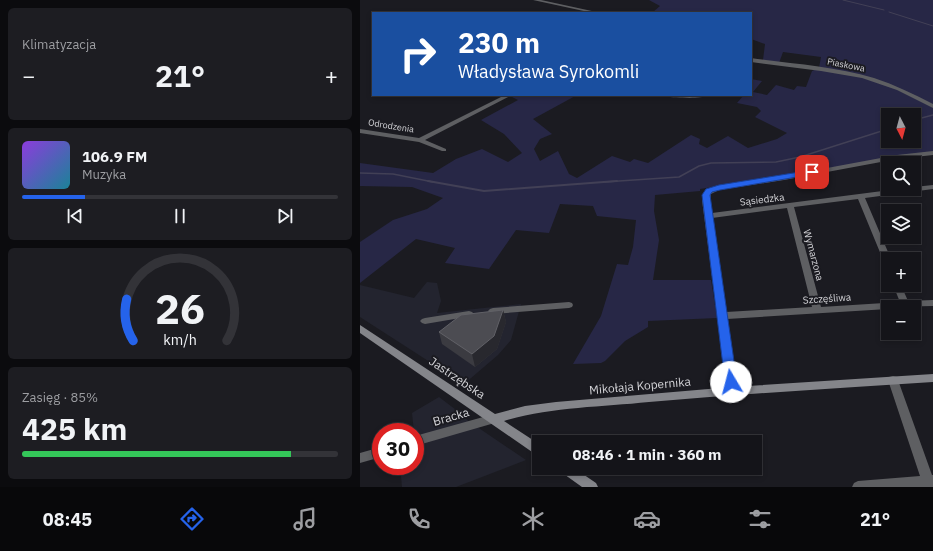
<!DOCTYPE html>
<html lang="pl">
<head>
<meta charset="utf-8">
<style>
  :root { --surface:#141419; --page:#1d1d22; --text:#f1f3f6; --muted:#9d9ea2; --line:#333338; --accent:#2563eb }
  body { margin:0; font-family:"IBM Plex Sans",sans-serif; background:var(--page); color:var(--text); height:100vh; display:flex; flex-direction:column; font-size:15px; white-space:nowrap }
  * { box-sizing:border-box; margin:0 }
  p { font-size:13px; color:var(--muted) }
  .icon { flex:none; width:22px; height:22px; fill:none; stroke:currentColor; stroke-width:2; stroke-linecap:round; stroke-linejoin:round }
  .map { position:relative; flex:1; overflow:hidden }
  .side { display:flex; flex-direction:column; gap:8px; padding:8px; background:#0b0b0e; width:360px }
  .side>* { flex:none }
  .top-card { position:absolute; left:12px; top:12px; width:380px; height:84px; border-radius:0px; box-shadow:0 2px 6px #0003,0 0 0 1px var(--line); background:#1a4fa0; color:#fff; overflow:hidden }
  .needle { width:26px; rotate:174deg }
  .tools { position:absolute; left:521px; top:108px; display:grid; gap:8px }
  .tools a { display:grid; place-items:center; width:40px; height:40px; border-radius:0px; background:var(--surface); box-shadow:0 2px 6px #0003,0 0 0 1px var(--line); font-size:20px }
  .speed { position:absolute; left:12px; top:423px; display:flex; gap:8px; font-size:20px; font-weight:700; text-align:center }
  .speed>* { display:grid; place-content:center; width:52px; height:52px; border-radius:50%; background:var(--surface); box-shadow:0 2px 6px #0003,0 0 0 1px var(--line); line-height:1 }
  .speed .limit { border:6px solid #d22; background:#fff; color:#111 }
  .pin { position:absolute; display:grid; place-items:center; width:34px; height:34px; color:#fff; margin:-17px; border-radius:8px; box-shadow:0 2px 6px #0006 }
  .me { position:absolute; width:44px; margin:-22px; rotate:352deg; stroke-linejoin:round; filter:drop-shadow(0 0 3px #0008) }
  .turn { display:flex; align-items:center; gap:14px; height:84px; padding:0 20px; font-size:18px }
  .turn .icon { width:52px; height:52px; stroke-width:2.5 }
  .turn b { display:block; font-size:28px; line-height:34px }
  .big { font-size:30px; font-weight:700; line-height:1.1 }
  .side .widget { flex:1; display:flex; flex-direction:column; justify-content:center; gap:6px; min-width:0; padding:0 14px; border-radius:6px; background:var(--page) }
  .side .dial { align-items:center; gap:0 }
  .dial svg { height:104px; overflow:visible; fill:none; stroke:var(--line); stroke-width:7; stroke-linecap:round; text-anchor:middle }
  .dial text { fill:var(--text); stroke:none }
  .song { display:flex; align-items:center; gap:12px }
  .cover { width:48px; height:48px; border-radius:6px; background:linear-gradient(135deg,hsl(270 70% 55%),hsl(190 70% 35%)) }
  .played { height:4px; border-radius:2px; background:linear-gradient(90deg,var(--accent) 20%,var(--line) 20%) }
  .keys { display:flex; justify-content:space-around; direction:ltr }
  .heat { display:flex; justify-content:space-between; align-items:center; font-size:22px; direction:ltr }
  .charge { height:6px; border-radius:3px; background:linear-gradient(90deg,#34c759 85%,var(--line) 0) }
  .trip { position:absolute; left:172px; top:435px; width:230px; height:40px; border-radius:0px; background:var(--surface); box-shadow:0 2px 6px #0003,0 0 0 1px var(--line); font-weight:700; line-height:40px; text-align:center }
  .tab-bar { display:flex; height:64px; justify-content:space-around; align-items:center; background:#08080a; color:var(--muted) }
  .tab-bar .icon { width:28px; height:28px }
  .tab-bar .current { color:var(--accent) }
  .tab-bar b { font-size:18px; color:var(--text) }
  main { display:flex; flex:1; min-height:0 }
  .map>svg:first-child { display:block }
  .built { fill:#23242f }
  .green { fill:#272746; fill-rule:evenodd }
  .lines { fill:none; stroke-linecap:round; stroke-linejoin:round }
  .stream-far2 { stroke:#424056; stroke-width:1 }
  .stream-far1 { stroke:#424056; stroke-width:1.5 }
  .stream { stroke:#424056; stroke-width:2 }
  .street { fill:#5e5f62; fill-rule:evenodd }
  .secondary { fill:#84858a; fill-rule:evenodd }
  .wall { fill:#3b3b41 }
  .shaded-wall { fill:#28282e }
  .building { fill:#4c4c52; stroke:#616167 }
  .route { fill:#2563eb; stroke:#184099 }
  .labels { text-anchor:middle; stroke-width:4; stroke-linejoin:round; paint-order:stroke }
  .far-street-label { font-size:9px; fill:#d4d4d8; stroke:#1b1b21 }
  .street-label { font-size:10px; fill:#d4d4d8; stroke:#1b1b21 }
  .near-street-label { font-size:12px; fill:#d4d4d8; stroke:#1b1b21 }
</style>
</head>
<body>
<main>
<section class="side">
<div class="widget"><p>Klimatyzacja</p>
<div class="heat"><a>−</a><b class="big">21°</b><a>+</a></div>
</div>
<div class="widget">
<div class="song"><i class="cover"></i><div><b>106.9 FM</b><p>Muzyka</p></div></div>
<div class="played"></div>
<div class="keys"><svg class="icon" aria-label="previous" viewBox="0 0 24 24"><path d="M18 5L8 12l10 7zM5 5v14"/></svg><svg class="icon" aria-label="pause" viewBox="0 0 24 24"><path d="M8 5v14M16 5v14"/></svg><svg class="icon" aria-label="next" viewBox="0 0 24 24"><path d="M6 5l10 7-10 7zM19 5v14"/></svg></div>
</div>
<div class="widget dial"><svg viewBox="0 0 100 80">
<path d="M14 69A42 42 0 1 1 86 69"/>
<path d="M14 69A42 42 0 0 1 9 37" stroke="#2563eb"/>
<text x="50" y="56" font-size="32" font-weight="700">26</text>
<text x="50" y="72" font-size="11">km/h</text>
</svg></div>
<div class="widget"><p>Zasięg · 85%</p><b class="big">425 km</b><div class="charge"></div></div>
</section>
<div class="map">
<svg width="573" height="487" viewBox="0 0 573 487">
  <rect width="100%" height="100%" fill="#1b1b21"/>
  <path class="built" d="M67 282 77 283 81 301 77 313 161 304 151 340 138 355 104 384 0 317V285L54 298Z
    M79 397 104 416 107 420 166 460 96 487H42L40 466H55V432H54L52 413Z"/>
  <path class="green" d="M289 0H573V152L340 189V191L295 195 294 211 299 240 293 280H351L357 318 288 321V327L265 341 245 361 241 363 213 364 241 316 257 264 268 265 273 247 276 220 237 216 233 206 200 204 189 233 156 230 129 269 85 263 95 248 56 239 0 283V242L33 220 67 209 83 198 52 187 0 186V163L73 173 96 159 122 149 148 162 162 153 144 134 121 120 158 100 150 96 152 95H217L173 119 192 134 180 139 174 149 180 161 198 151 209 174 217 178 252 156 270 162 274 159 288 163 331 135 340 139 339 144 347 148 368 136 388 148 417 139 427 133 395 117 401 111 397 107 377 103 383 96 381 95H391V79L402 81 393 92 407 95 416 85 434 90 437 86 446 87 452 71 459 68 461 57 423 52 419 63 403 60 405 44 391 39V13H296L293 12 300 6ZM528 115H554V141H528Z"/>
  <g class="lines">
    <path class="stream-far2" d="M483 0 524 10
      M529 12 573 26"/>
    <path class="stream-far1" d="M554 120 573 115
      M0 173 33 174 73 182
      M244 182 319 177 339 166 351 163 416 162 440 157 528 129"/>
    <path class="stream" d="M68 181 124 191 257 181"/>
    <path class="street" d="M173 0H181L241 13H233Z
      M391 58C432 64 474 66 514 78 535 85 554 94 573 104V108L537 90 502 78 461 71 391 62Z
      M145 95H152L65 140 86 149V151H82L59 142 0 133V129L59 138Z
      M302 95H348C339 100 316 97 305 97Z
      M573 151V155L537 159 424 180 359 190 351 194 350 200 352 213 538 189H554V187L573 185V189L505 198 531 259H528V265L524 262 498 199 434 207 461 307 540 302 533 285H541L548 301 573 300V306L528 307V309L367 319 377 391 376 394 372 395 368 394 367 391 342 200C343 190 350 188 359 186L424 176 537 155ZM427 208 452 307 366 312 352 218Z
      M209 302 212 303 213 305 212 307 209 308 133 314 130 313 128 311 130 309 133 308Z
      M109 311 112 312 114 314 112 316 65 324 62 323 60 321 62 319 65 318Z
      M533 376 537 377 538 380 572 475H573V487H492L494 483 498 481 560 476 528 380 529 377Z
      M134 414 138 416 139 419 138 422 55 446V436Z
      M21 447V457L0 463V453Z"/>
    <path class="secondary" d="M0 325 135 414 165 406 196 402 372 387 573 374V382C478 388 383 394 289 402 241 407 191 407 144 421L179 444V455L175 454 0 333Z
      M199 468H214L236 483 238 487H222L201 472Z"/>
  </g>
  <path class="wall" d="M143 310 146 322 137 349 115 367 82 344 79 332Z"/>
  <path class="shaded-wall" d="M143 310 146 322 137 349 115 367 112 354Z"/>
  <path class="building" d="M143 310 134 336 112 354 79 332 101 315Z"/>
  <path class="route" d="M452 170 455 171V174L360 190 352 192 350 195 377 382 375 385 371 387 367 385 365 382 342 195 346 189 359 185Z"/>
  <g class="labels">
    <g class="far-street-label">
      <text transform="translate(486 65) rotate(11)" y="3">Piaskowa</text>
      <text transform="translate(31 126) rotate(9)" y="3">Odrodzenia</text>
    </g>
    <g class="street-label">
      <text transform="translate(402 199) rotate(-7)" y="4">Sąsiedzka</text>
      <text transform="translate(454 255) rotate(75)" y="4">Wymarzona</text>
      <text transform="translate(467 298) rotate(-4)" y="4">Szczęśliwa</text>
    </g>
    <g class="near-street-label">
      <text transform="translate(97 378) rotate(34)" y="4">Jastrzębska</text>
      <text transform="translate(280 386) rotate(-5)" y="4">Mikołaja Kopernika</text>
      <text transform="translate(91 417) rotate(-16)" y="4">Bracka</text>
    </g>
  </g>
</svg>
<div class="tools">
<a><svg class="needle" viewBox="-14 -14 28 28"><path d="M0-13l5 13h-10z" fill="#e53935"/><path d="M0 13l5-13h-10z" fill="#9d9ea2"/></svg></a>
<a><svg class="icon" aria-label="search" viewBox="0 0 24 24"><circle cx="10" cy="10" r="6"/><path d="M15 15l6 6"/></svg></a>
<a><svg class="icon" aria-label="layers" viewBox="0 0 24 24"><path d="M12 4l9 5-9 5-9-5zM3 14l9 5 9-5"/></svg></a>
<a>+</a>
<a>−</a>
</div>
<div class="speed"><div class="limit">30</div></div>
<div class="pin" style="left:452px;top:172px;background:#d93025"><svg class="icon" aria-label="arrive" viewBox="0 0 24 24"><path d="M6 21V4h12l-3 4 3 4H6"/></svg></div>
<svg class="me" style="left:371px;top:382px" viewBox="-20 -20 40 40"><circle r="19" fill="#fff"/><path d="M0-13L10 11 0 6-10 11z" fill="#2563eb"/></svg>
<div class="trip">08:46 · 1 min · 360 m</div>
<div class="top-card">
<div class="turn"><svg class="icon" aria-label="right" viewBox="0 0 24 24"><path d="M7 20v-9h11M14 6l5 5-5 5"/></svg><div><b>230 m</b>Władysława Syrokomli</div></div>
</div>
</div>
</main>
<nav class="tab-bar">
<b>08:45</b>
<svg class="icon current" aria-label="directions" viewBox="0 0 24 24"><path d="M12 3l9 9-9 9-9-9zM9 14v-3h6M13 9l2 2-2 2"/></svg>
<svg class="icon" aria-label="music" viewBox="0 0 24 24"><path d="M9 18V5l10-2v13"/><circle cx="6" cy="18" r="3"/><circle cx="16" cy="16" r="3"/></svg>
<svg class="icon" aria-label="phone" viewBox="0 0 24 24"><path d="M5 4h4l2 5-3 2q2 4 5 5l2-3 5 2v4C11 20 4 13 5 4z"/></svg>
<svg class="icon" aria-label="climate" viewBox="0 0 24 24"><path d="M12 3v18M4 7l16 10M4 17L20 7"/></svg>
<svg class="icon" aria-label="car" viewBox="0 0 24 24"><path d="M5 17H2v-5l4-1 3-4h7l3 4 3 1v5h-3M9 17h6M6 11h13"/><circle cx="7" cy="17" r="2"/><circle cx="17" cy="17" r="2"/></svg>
<svg class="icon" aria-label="filters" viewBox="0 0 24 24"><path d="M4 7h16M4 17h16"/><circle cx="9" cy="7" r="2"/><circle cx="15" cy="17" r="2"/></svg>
<b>21°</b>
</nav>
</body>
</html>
